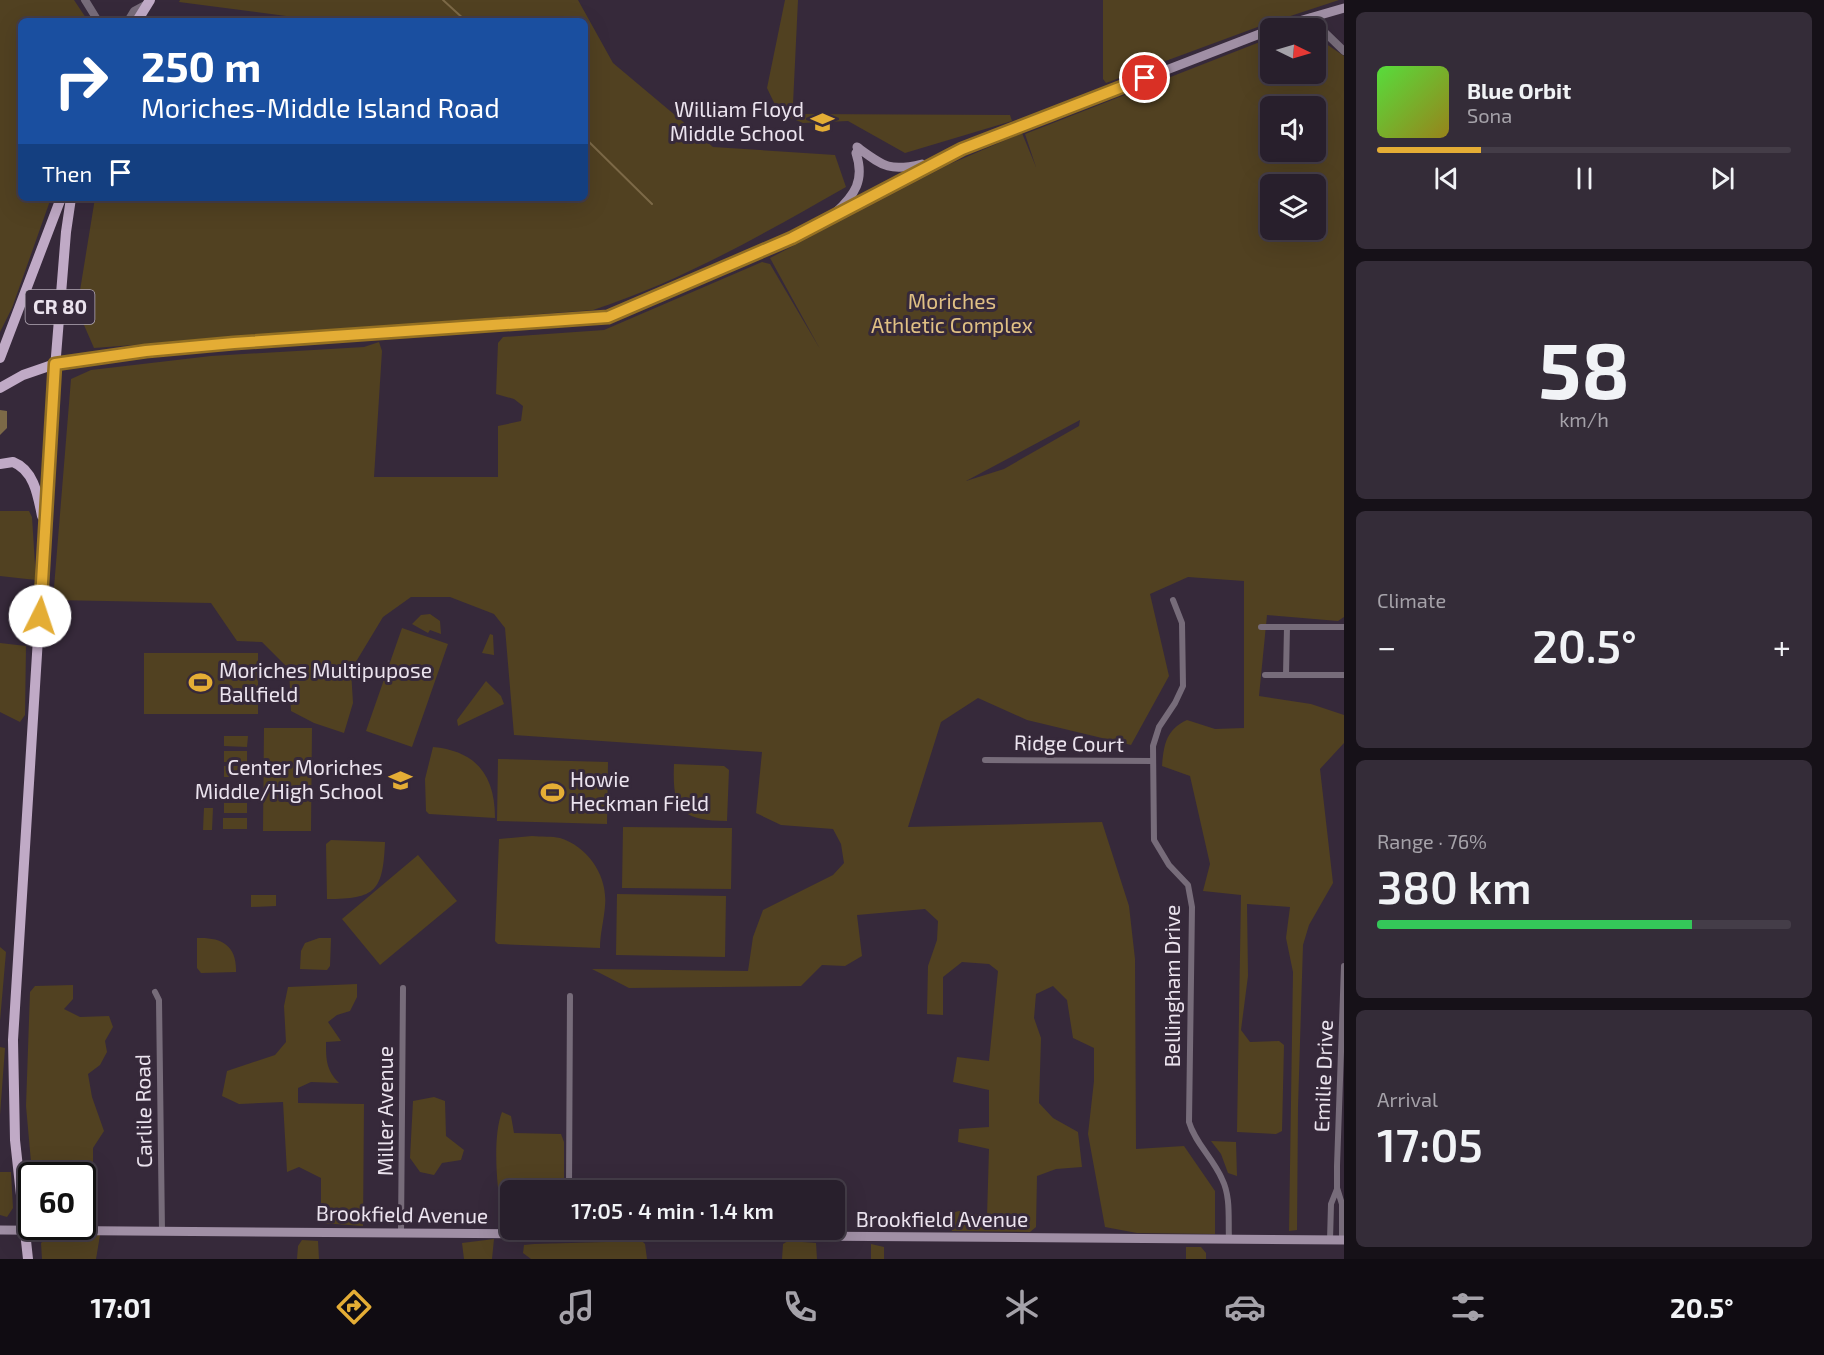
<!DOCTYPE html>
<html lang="en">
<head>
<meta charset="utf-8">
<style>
  :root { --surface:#281f2c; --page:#342c38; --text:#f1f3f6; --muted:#a5a2a9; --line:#443d48; --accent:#e4ad35 }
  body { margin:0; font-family:"Exo 2",sans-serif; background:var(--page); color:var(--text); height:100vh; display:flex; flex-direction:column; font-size:22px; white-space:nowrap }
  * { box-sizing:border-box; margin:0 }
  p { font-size:20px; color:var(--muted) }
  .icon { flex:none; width:33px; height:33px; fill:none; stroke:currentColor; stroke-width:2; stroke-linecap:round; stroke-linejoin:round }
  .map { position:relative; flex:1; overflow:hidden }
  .drawer { display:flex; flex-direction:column; gap:12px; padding:12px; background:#161118; width:480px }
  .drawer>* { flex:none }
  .guide { position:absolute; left:18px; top:18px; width:570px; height:183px; border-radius:9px; box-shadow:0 6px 24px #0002,0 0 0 2px var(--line); background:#1a4fa0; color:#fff; overflow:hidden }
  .needle { width:39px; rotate:95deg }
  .buttons { position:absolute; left:1260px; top:18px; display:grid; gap:12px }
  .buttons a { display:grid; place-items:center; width:66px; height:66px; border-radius:9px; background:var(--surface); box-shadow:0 6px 24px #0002,0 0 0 2px var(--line); font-size:30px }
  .speed { position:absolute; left:18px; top:1162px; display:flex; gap:12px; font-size:30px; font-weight:700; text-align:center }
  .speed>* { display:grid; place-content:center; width:78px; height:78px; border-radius:50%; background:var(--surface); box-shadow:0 6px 24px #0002,0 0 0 2px var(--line); line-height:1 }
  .speed .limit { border:3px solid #111; border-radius:9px; background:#fff; color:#111 }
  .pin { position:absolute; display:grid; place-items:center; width:51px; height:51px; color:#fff; margin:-26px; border:3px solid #fff; border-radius:50%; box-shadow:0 2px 6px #0007 }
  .me { position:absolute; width:66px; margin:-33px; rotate:4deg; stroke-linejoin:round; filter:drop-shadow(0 0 4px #0008) }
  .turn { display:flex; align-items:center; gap:21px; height:126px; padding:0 24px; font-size:27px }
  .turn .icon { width:78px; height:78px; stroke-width:2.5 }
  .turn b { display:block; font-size:42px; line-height:51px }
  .then { display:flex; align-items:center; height:57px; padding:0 24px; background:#0003; gap:12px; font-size:22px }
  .big { font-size:45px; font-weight:600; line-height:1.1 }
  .drawer .widget { flex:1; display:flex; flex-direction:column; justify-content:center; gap:9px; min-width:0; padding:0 21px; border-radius:9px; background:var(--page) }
  .drawer .dial { align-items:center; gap:0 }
  .dial b { font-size:78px; line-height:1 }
  .song { display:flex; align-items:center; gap:18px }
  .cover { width:72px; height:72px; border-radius:9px; background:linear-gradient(135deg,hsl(110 70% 55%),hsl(50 70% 35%)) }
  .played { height:6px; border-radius:3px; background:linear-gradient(90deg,var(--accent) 25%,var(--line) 25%) }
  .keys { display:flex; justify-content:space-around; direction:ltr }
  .heat { display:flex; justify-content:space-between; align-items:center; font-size:33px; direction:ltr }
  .charge { height:9px; border-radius:4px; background:linear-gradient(90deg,#34c759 76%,var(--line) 0) }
  .trip { position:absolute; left:500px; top:1180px; width:345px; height:60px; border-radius:9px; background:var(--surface); box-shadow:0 6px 24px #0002,0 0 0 2px var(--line); font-weight:600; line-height:60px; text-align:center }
  .tab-bar { display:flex; height:96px; justify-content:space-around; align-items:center; background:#100c12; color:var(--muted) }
  .tab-bar .icon { width:42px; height:42px }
  .tab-bar .active { color:var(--accent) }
  .tab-bar b { font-size:27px; color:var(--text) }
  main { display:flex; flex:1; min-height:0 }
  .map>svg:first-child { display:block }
  .green { fill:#514121; fill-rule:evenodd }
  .water { fill:#7c6947 }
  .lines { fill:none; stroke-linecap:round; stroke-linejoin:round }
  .stream { stroke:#7c6947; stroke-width:2 }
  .minor { stroke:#776c7a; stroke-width:6 }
  .tertiary { stroke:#776c7a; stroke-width:8 }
  .secondary { stroke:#a08fa5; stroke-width:9 }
  .primary { stroke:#c0aac6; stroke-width:10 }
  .route-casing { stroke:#947022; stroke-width:15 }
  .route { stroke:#e4ad35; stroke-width:10 }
  .labels { text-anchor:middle; stroke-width:6; stroke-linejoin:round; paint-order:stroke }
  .shield { fill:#36293a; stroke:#b5abb8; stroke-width:1.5 }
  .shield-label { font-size:20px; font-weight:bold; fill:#ebe3ee }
  .poi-label { font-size:21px; fill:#ebe3ee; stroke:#36293a; text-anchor:end }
  .park-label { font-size:21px; fill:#e0c084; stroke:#36293a }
  .street-label { font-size:21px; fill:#ebe3ee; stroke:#36293a }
</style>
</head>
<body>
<main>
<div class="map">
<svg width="1344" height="1259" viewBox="0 0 1344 1259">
  <rect width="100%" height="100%" fill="#36293a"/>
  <path class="green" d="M0 0H74L88 21H21V198H51L12 308 0 332Z
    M180 0H578L613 63 713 147 835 155 846 187C765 233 682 281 593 310L94 348 77 309 95 198H585V21H324L179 2Z
    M785 0H798L793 104 802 114 1010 115 1012 121 905 153 848 121 803 123 779 113 767 88Z
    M1103 0H1339L1263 25 1106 83 1103 79Z
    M1316 37 1344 56V617L1338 621 1267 615 1259 696 1311 704 1344 715V743L1320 769 1333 883 1309 925 1303 945 1298 1107 1297 1230 1289 1231 1293 972 1286 938 1290 907 1247 904 1248 976 1241 1030 1250 1042 1279 1041 1284 1045 1282 1131 1276 1134 1237 1132 1241 895 1203 891 1210 864 1190 776 1162 766C1164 744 1166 730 1187 720L1215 729 1244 728V581L1188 577 1150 594 1169 676 1131 745 1027 720 978 698 941 722 908 827 1102 822 1129 906 1135 959 1136 1149 1184 1146 1215 1191V1234L1137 1233 1105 1227 1088 1134 1094 1081V1048L1073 1038 1067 1000 1053 986 1036 994 1034 1018 1041 1038 1039 1103 1053 1118 1078 1132 1082 1167 1056 1169 1037 1176 1036 1227 1030 1232 952 1231 949 1223 951 1213 959 1211 987 1217 989 1149 958 1142 959 1129 989 1127V1090L953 1082 957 1057 989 1061 998 971 989 964 962 962 943 977V1015L927 1014 928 966 937 940 938 921 925 909 857 915 862 956 845 966 822 965 801 986 629 988 592 969 748 971 753 937 763 910 833 875 844 863 841 844 833 829 781 825 756 813 762 752 514 735 505 628 494 614 450 597H411L383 617 351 670 353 703 344 733 314 723 291 711 289 669 262 642 237 641 211 603 53 600 71 379 91 370 211 356 364 347 379 342 382 351 374 477H498V426L521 421 523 406 514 399 496 394 498 343 503 337 604 330 762 262 770 264 820 349 770 258 950 164 1022 133 1036 167 1025 134 1270 38V74H1316ZM1270 106H1316V152H1270ZM1270 184H1316V230H1270ZM1080 420 1079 426 1004 469 966 481Z
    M0 511H29L32 517 36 580 0 576Z
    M430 614 440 621 441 634 430 630 428 633 412 624 421 615Z
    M402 628 448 644 412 747 366 731Z
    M490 634 493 635 494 655 482 653Z
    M0 643 26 646 25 715 20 722 0 712Z
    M144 653H258V714H144Z
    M486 681 501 696 504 704 458 726 457 720Z
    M264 728H312L311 831H263Z
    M224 736H248L247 747 224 746Z
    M433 747C476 751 495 775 495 818L429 814 426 811 425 779Z
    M224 751H247V762H224Z
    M498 759 608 762 607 824 497 821Z
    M674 764 724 766 729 770 727 821C681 820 672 811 674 764Z
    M224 766H247V777H224Z
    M224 787 247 788V798H224Z
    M224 803H247V813H224Z
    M204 808H213L212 830H203Z
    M223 818H247V829H223Z
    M623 827 732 828 731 889 622 888Z
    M532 836C541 837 552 836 560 838 589 847 608 877 605 906 604 920 600 934 600 948L498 944 495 941 499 839Z
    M331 840 385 842C383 891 376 899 327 899L326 844Z
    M418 855 457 901 380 965 342 919Z
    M617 894 726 896 725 957 616 955Z
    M251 895H276V906L251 907Z
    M197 938C221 937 237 945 236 972L201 973 197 968Z
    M319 938H331L330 966 327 970 300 969 301 951 305 943Z
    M0 947 6 952 0 1021Z
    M357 984V997L350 1011 337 1015 328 1022 341 1041 326 1042C326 1059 326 1070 339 1083L311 1082 298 1088V1103L364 1104 363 1226 321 1223V1178L299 1167 287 1172 283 1102 239 1104 222 1096 227 1071 275 1055 286 1042 284 1006 288 987Z
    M73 985V999L64 1009 80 1017 109 1016 113 1027 105 1041 107 1052 100 1065 88 1074 92 1097 104 1131 93 1148V1165C74 1176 52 1162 32 1173L26 1106 30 992 35 986Z
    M0 1047 5 1048 0 1115Z
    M434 1097 445 1101 446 1136 464 1150 461 1160 442 1163 434 1175 420 1172 410 1158 413 1101Z
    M502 1112 511 1116 514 1133 561 1134 564 1142V1191H510V1218L502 1216C497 1189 492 1138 502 1112Z
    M1211 1141 1236 1142 1237 1176 1228 1173 1221 1154Z
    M0 1172H11L13 1208 7 1217 0 1215Z
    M100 1235 96 1259H42L41 1243 48 1237Z
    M494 1239 492 1259H464L462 1243Z
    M302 1240 318 1241 319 1259H297L298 1246Z
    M642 1241 645 1244 647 1259H531L523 1253 524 1245 534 1244Z
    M788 1241 816 1243 817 1259H782L783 1244Z
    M871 1244 884 1247V1259H871Z
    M1186 1247H1201L1206 1253V1259H1186Z"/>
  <path class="water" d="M0 410 7 411V428L0 435Z"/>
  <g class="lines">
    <path class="stream" d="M443 0 466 21
      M585 138 652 204"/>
    <path class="minor" d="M1173 600 1182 623 1183 686 1175 703 1159 727 1153 746 1154 840 1169 865 1188 885 1192 907 1189 1122C1195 1143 1213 1158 1222 1179 1231 1197 1228 1219 1229 1239
      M1261 627H1344
      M1265 675H1344
      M1286 675 1287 627
      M985 760 1153 761
      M155 992 159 1000 162 1231
      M569 1191 570 996
      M401 1234 403 988
      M1330 1240 1331 1204 1337 1189
      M1342 1240V1204L1337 1188V1166L1344 966"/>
    <path class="tertiary" d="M85 0 98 21
      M1310 18 1344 51
      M128 21 134 11 147 4"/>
    <path class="secondary" d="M1275 28 1344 8
      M857 147C883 166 889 172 922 164
      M835 213C855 195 865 180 856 153
      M55 364 146 351 271 339 608 317 792 238 962 149 1270 30
      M0 1230 1344 1240"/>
    <path class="primary" d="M137 21 150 0
      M0 358 61 198
      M0 388 23 375 55 364
      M0 464 13 462C34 470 38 496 42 516
      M28 1259 15 1140 13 1040 54 381 66 232 71 198"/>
  </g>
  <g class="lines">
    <defs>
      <path id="route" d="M40 616 55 364 146 351 234 343 608 317 792 238 962 149 1145 78"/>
    </defs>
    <use href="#route" class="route-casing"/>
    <use href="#route" class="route"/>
  </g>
  <defs>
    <symbol id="school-bare" viewBox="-9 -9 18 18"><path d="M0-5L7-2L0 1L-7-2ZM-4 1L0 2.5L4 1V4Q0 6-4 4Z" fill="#e4ad35" stroke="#36293a" stroke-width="2.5" paint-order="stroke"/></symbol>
    <symbol id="stadium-bare" viewBox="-9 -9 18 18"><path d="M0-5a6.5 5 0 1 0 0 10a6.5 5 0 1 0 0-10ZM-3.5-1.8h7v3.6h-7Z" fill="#e4ad35" stroke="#36293a" stroke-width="2.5" paint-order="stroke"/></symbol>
  </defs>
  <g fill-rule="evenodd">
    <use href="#school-bare" x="806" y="106" width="33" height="33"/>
    <use href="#stadium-bare" x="184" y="666" width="33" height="33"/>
    <use href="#school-bare" x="384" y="764" width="33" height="33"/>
    <use href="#stadium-bare" x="536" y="776" width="33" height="33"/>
  </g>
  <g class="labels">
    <rect class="shield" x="25.5" y="290" width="69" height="34" rx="4.5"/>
    <g class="shield-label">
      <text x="60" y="314">CR 80</text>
    </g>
    <g class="poi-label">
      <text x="804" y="117">William Floyd<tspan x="804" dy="24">Middle School</tspan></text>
      <text x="219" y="678" text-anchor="start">Moriches Multipupose<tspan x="219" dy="24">Ballfield</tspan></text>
      <text x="383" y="775">Center Moriches<tspan x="383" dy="24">Middle/High School</tspan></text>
      <text x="570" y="787" text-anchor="start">Howie<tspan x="570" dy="24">Heckman Field</tspan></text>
    </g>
    <g class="park-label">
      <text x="952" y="309">Moriches<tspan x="952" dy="24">Athletic Complex</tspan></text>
    </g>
    <g class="street-label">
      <text transform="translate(1069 744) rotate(1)" y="7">Ridge Court</text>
      <text transform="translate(1173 986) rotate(-90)" y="7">Bellingham Drive</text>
      <text transform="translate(1324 1076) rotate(-88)" y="7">Emilie Drive</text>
      <text transform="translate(144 1111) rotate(-91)" y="7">Carlile Road</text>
      <text transform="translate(386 1111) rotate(-90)" y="7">Miller Avenue</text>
      <text transform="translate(402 1215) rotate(1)" y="7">Brookfield Avenue</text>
      <text x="942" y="1227">Brookfield Avenue</text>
    </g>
  </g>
</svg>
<div class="buttons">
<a><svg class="needle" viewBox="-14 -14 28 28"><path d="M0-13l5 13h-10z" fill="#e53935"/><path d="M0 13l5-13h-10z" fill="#a5a2a9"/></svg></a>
<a><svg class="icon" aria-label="sound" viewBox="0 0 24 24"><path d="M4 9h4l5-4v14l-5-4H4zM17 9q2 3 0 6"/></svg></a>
<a><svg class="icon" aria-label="layers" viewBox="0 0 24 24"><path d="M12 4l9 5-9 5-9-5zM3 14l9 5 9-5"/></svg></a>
</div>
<div class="speed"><div class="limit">60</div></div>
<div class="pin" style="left:1145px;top:78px;background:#d93025"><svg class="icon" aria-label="arrive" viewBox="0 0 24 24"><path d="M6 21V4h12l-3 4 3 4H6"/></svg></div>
<svg class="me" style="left:40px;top:616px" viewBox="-20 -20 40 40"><circle r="19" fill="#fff"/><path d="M0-13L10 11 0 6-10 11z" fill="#e4ad35"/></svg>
<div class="trip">17:05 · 4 min · 1.4 km</div>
<div class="guide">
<div class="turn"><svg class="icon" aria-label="right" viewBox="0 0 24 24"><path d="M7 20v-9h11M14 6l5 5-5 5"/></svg><div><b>250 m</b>Moriches-Middle Island Road</div></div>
<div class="then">Then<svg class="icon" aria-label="arrive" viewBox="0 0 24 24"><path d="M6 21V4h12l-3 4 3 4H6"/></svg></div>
</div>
</div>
<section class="drawer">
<div class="widget">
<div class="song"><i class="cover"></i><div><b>Blue Orbit</b><p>Sona</p></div></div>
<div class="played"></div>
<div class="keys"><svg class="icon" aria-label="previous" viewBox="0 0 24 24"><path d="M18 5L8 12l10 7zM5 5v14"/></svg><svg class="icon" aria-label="pause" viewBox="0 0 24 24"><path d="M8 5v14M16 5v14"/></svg><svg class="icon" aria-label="next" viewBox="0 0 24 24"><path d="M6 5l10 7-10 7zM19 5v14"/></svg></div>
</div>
<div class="widget dial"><b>58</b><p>km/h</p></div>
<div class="widget"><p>Climate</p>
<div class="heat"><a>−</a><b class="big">20.5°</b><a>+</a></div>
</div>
<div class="widget"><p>Range · 76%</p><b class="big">380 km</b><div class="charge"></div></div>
<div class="widget"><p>Arrival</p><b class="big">17:05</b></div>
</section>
</main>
<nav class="tab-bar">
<b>17:01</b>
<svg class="icon active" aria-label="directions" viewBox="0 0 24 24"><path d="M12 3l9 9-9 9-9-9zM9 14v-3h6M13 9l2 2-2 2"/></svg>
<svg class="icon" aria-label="music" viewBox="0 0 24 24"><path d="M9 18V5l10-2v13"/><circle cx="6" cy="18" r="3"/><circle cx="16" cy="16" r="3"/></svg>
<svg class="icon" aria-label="phone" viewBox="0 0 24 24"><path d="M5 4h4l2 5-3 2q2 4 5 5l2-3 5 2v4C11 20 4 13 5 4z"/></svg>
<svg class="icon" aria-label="climate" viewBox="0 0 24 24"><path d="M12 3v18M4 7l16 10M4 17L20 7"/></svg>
<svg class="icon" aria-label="car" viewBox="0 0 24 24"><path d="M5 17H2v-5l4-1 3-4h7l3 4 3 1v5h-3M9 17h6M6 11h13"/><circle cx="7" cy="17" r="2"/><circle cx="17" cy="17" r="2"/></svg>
<svg class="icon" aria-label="filters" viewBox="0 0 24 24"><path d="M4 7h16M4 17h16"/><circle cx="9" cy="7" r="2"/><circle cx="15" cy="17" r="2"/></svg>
<b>20.5°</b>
</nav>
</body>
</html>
